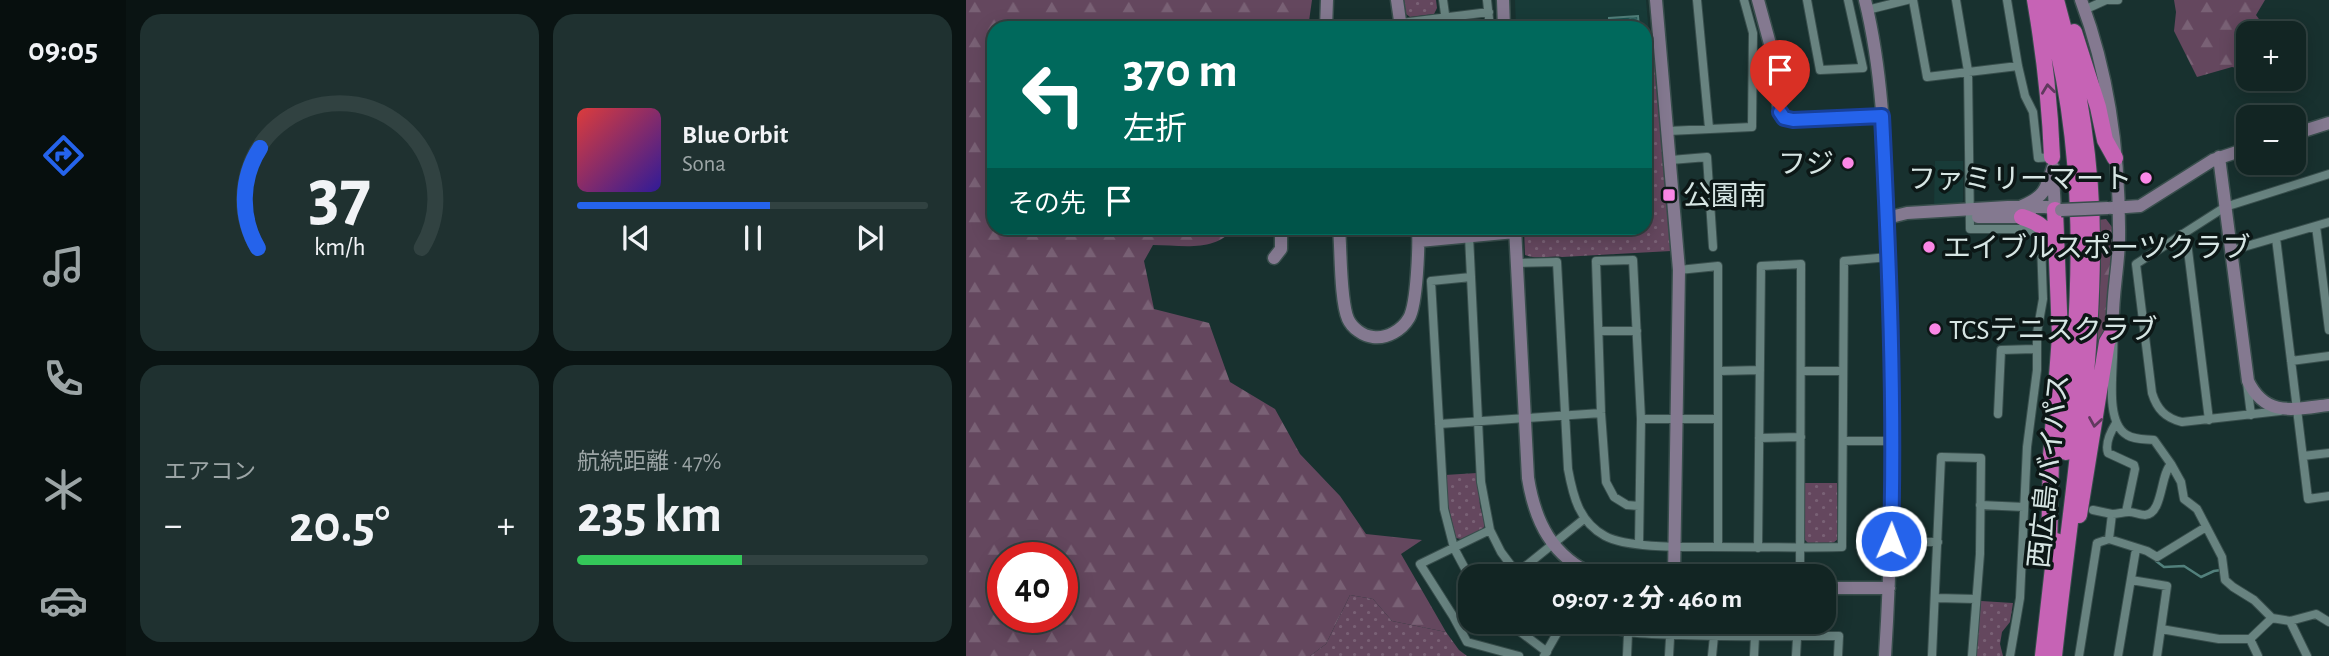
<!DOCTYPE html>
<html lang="ja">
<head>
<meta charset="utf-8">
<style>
  :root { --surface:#122523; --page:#1f3130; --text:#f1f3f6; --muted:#9ca5a6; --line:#314241; --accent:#2563eb }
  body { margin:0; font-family:"Alegreya Sans","Noto Sans JP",sans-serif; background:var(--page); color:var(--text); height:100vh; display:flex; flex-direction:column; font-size:26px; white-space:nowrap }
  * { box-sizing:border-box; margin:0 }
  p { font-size:23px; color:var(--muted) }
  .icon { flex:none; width:38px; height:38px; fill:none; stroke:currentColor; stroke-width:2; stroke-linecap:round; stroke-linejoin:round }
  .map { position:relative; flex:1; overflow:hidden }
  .drawer { display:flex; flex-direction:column; gap:14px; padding:14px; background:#0a1413; width:840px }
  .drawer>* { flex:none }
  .hud { position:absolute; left:21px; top:21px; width:665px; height:214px; border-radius:21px; box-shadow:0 4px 18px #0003,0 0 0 2px var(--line); background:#00695c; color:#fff; overflow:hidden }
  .controls { position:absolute; left:1270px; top:21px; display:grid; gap:14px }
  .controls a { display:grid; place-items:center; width:70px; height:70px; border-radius:14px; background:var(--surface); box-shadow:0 4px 18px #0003,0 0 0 2px var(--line); font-size:35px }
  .speed { position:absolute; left:21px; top:542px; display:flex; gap:14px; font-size:35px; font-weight:700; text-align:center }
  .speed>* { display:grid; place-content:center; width:91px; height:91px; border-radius:50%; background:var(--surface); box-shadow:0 4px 18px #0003,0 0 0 2px var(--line); line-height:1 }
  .speed .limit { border:10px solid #d22; background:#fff; color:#111 }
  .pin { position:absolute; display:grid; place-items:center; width:60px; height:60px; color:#fff; margin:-72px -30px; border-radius:50% 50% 50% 0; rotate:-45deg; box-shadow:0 0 7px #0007 }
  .pin .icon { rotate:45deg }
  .me { position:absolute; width:77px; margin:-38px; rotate:1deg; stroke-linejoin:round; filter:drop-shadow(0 0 5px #0008) }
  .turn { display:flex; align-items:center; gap:24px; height:147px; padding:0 21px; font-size:32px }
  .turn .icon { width:91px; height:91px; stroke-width:2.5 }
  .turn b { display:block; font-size:49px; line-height:60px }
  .then { display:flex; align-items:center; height:66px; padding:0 21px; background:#0003; gap:14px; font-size:26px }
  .big { font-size:52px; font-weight:700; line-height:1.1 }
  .drawer .widget { flex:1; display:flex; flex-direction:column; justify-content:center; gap:10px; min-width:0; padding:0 24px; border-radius:21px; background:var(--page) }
  .drawer .dial { align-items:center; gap:0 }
  .dial svg { height:182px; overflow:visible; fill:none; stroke:var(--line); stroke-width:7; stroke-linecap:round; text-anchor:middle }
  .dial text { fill:var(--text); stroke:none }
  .song { display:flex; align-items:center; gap:21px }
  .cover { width:84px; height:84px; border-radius:10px; background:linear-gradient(135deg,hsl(0 70% 55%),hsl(250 70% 35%)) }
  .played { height:7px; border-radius:4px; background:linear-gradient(90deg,var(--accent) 55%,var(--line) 55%) }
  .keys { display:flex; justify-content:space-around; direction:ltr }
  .heat { display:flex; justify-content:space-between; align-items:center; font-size:38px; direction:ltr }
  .charge { height:10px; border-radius:5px; background:linear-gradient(90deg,#34c759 47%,var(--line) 0) }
  .drawer .tiles { flex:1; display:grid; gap:14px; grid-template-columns:repeat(2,1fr) }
  .trip { position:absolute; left:492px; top:564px; width:378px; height:70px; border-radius:21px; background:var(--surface); box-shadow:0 4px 18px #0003,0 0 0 2px var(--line); font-weight:700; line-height:70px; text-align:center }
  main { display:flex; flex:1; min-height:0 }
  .tab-bar { display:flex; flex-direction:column; width:126px; justify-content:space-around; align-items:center; background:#070f0e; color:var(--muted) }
  .tab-bar .icon { width:49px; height:49px }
  .tab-bar .selected { color:var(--accent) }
  .tab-bar b { font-size:32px; color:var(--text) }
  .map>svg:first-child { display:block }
  .built { fill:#183b38 }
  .grass { fill:url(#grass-dots) }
  .forest { fill:url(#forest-firs); fill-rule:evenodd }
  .water { fill:url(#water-ripples); stroke:#52807c; stroke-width:2 }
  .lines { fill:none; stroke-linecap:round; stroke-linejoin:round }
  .stream { stroke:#52807c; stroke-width:2.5 }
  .street-casing { stroke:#384e4c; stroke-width:10 }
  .secondary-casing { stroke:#384e4c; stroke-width:15 }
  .highway-casing { stroke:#384e4c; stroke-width:18 }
  .street { stroke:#688380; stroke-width:8 }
  .secondary { stroke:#847990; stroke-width:12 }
  .highway { stroke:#c663b5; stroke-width:16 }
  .secondary-bridge-casing { stroke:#384e4c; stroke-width:15; stroke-linecap:butt }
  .secondary-bridge { stroke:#847990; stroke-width:12 }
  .oneway { stroke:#60395e }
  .route-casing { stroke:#184099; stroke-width:18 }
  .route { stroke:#2563eb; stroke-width:12 }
  .poi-dot { fill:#fb87e6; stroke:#0c1716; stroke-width:2.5 }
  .labels { text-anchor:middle; stroke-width:7; stroke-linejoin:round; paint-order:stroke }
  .poi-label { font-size:28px; fill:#d6e5e3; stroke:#0c1716; text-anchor:start }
  .street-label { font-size:28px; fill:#d6e5e3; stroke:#0c1716 }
</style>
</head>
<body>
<main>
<nav class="tab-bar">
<b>09:05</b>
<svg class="icon selected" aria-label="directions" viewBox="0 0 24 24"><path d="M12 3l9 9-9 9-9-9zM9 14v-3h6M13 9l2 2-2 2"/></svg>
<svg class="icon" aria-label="music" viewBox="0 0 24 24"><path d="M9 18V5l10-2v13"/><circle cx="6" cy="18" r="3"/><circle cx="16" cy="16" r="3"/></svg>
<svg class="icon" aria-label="phone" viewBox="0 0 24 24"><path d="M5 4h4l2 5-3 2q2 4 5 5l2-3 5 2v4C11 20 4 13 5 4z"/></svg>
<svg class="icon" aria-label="climate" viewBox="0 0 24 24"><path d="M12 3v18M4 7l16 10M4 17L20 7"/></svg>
<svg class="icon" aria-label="car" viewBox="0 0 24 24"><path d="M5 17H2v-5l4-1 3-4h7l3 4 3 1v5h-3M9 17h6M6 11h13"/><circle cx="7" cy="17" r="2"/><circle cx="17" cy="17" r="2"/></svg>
</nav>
<section class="drawer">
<div class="tiles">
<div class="widget dial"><svg viewBox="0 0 100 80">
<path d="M14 69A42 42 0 1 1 86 69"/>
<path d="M14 69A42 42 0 0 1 15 25" stroke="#2563eb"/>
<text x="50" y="56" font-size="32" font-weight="700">37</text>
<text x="50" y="72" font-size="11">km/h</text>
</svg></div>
<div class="widget">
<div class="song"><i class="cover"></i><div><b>Blue Orbit</b><p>Sona</p></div></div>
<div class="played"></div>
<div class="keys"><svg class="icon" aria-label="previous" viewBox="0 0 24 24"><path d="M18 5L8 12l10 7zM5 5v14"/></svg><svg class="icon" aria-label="pause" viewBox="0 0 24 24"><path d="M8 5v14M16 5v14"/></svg><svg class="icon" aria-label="next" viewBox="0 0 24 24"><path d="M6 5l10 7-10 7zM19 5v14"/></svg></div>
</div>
<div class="widget"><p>エアコン</p>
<div class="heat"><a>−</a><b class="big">20.5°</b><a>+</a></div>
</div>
<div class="widget"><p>航続距離 · 47%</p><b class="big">235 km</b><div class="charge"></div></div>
</div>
</section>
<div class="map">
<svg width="1363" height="656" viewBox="0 0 1363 656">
  <defs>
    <pattern id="grass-dots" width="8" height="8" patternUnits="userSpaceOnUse" patternTransform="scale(1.75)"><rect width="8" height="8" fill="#64475e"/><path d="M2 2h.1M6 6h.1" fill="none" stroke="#796175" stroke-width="1.8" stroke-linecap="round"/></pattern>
    <pattern id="forest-firs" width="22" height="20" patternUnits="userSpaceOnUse" patternTransform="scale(1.75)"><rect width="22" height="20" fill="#64475e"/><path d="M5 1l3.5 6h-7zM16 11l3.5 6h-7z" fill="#796175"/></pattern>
    <pattern id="water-ripples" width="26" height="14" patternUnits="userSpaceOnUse" patternTransform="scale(1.75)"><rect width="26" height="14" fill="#195450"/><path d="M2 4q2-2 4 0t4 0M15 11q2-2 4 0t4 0" fill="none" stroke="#3a6c69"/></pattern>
  </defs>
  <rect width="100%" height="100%" fill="#18312f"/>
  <path class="built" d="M549 0H680L683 34H679V28H550Z
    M969 161H997V201L993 205 968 206Z"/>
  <path class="grass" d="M438 0H470L471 8 468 14 444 17 440 14Z
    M686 35 705 251 596 257C584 255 570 260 559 255L558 228H679V36Z
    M511 473 514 506 519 524 517 529 495 539 490 538 482 505 479 475Z
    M839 483H871L872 539 867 543H842L838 539Z
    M384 595 407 599 426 621 480 632 493 650 501 656H344L360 644Z
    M1015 601 1047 603 1044 622 1036 632 1034 644 1037 656H1010Z"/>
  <path class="forest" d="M0 0H346L342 28H28V228H268C249 253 215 245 187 245L178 261 188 309 243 323 264 382 309 409 334 454 374 496 400 534 456 540 435 554 480 632 426 621 407 599 384 595 360 644 344 656H0ZM37 558H96V618H37Z
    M1208 0H1299L1290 15 1303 33H1283V59L1275 69 1266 67 1231 77 1208 31 1210 12Z
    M1140 219 1146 227C1147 269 1146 315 1131 355L1135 264 1132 220Z"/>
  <path class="water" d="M672 16 673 28H643V18Z"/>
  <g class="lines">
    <path class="stream" d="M1190 561 1198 567 1218 566 1235 577 1248 571 1255 570"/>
    <defs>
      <path id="street" d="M477 0 481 28
        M521 0 524 28
        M731 0 743 128
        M841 0 854 70 897 68 882 0
        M947 0 961 77 1052 66
        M990 0 1002 71 1004 229H1060L1069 233 1075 243 1077 299 1071 333V370L1061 447 1054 598 1044 656
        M1041 0 1052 66 1059 96 1067 112 1072 158 1086 157
        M1143 0H1152
        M901 10 941 0
        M1118 10 1140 0
        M435 23 523 12
        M702 131 786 127 787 33 778 0
        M705 160 741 157 747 247
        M1350 226 1363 330
        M1216 234 1221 242 1243 420
        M503 236 515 482 524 530 535 552 553 576
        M1310 238 1342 499 1363 496
        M1264 251 1363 222
        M551 263 591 262 602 469C607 496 613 522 639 536 661 548 716 547 741 547 786 547 831 548 876 547L878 261 923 257
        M713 270 752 266V547
        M633 331H671
        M1147 335C1150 360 1136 421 1161 435 1169 440 1179 439 1188 440L1205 464 1215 482 1218 499 1231 509 1256 557 1259 580 1267 587 1288 600 1306 618 1324 621 1350 614 1363 622
        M1325 361 1363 356
        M753 371 794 370
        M835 371H877
        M1281 383 1285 415
        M1314 411 1216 422C1199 418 1191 409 1186 393L1170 264 1259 207 1363 174
        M1032 414 1035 350 1071 349
        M675 419H752
        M1150 423C1145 431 1139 444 1142 453L1168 465 1169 469 1160 512
        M473 424 635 413
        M793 438 835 437
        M877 441H927
        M1337 456 1363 453
        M1205 464C1194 475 1197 514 1179 515 1174 515 1168 512 1163 512 1157 512 1152 514 1146 514L1143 539 1181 551 1191 557 1240 527
        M1014 505 1058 507
        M673 506 661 505 648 497 640 482 635 413 630 261 667 260 675 419 673 544
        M1127 510 1146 514
        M524 530 454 564 487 616 501 642 553 656
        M925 542H972
        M792 548 795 266 835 264 834 576
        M551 573 618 519
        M504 578 488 548 478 509 465 281 505 277
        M1165 580 1201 586 1191 656
        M970 598 1010 599
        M540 621 581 652
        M613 621C646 634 681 634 715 635 768 637 821 636 873 636L872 656
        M1324 621 1341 656
        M1195 629 1253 639H1284L1306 618
        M1284 639 1292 656
        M578 656 598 621
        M661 656 662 633
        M703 656 705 621
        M746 656 748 636
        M788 656 789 636
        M830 656 832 621
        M966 656 975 457 1015 458 1014 554 1006 656
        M1113 656 1131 543 1143 539
        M1152 656 1170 549"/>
      <path id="secondary" d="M431 0 435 28
        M537 0 538 28
        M690 0 713 270 708 576
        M792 0 807 55 813 109 818 118 827 120 916 116
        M899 0C918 77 919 158 922 237 927 377 928 516 919 656
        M1115 0C1144 77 1154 160 1153 241 1152 272 1145 302 1147 332
        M360 28 361 0
        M1328 134 1363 123
        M1253 157 1282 381C1300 418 1328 409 1363 405
        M1087 176 1089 210
        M1056 206C1078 197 1080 190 1087 167
        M1146 208 1174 206 1247 160 1283 148
        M1012 217H1056L1064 215
        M921 218 941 213 1042 207H1080L1095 210
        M373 228C375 249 374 301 382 319 386 328 397 336 407 337 421 339 436 330 443 318 451 304 453 246 452 228
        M549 228 562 478C569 522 586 557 630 576
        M453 241 549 232
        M308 258 315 249V228
        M858 588H923"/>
      <path id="highway" d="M1069 0C1078 52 1084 104 1086 157
        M1079 0C1124 150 1116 298 1100 452
        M1108 32 1132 107 1139 140 1149 158
        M1056 217C1072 222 1082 228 1086 245
        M1113 515 1141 342 1147 332
        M1083 552 1085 456 1094 336 1089 210
        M1077 656 1090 541
        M1088 656C1103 519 1126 380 1126 242 1126 161 1112 78 1090 0"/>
    </defs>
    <use href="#street" class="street-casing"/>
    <use href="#secondary" class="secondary-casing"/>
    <use href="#highway" class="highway-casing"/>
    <use href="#street" class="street"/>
    <use href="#secondary" class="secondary"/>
    <use href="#highway" class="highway"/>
    <defs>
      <path id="secondary-bridge" d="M1095 210 1142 208"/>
    </defs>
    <use href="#secondary-bridge" class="secondary-bridge-casing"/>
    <use href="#secondary-bridge" class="secondary-bridge"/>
  </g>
  <defs><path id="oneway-chevron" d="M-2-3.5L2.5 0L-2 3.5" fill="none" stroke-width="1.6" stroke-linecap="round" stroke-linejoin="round" transform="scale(1.75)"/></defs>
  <g class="oneway">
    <use href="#oneway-chevron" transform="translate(1082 89) rotate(-97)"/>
    <use href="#oneway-chevron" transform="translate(1129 422) rotate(99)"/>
  </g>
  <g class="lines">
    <defs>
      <path id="route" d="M814 112 818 118 827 120 916 116C923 257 929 400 925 541"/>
    </defs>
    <use href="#route" class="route-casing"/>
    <use href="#route" class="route"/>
  </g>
  <g class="poi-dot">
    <circle cx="882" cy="163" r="7"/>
    <circle cx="1180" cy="178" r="7"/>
    <rect x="696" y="188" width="14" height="14" rx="3.5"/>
    <circle cx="963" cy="247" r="7"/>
    <circle cx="969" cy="329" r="7"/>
  </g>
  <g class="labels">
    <g class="poi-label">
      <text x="868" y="173" text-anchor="end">フジ</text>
      <text x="1166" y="188" text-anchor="end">ファミリーマート</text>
      <text x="717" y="205">公園南</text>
      <text x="977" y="257">エイブルスポーツクラブ</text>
      <text x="983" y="339">TCSテニスクラブ</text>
    </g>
    <g class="street-label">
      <text transform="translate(1082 471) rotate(-84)" y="10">西広島バイパス</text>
    </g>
  </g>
</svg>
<div class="controls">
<a>+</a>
<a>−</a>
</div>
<div class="speed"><div class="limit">40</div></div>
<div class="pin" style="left:814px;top:112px;background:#d93025"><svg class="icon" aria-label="arrive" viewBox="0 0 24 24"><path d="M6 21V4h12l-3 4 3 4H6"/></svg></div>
<svg class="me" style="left:925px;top:541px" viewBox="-20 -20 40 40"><circle r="17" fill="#2563eb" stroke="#fff" stroke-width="3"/><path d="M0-11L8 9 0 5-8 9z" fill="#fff"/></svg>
<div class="trip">09:07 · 2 分 · 460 m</div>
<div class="hud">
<div class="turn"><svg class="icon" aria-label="left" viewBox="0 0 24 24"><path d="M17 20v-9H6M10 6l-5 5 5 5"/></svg><div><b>370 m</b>左折</div></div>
<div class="then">その先<svg class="icon" aria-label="arrive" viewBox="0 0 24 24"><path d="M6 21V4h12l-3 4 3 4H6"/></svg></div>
</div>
</div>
</main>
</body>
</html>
